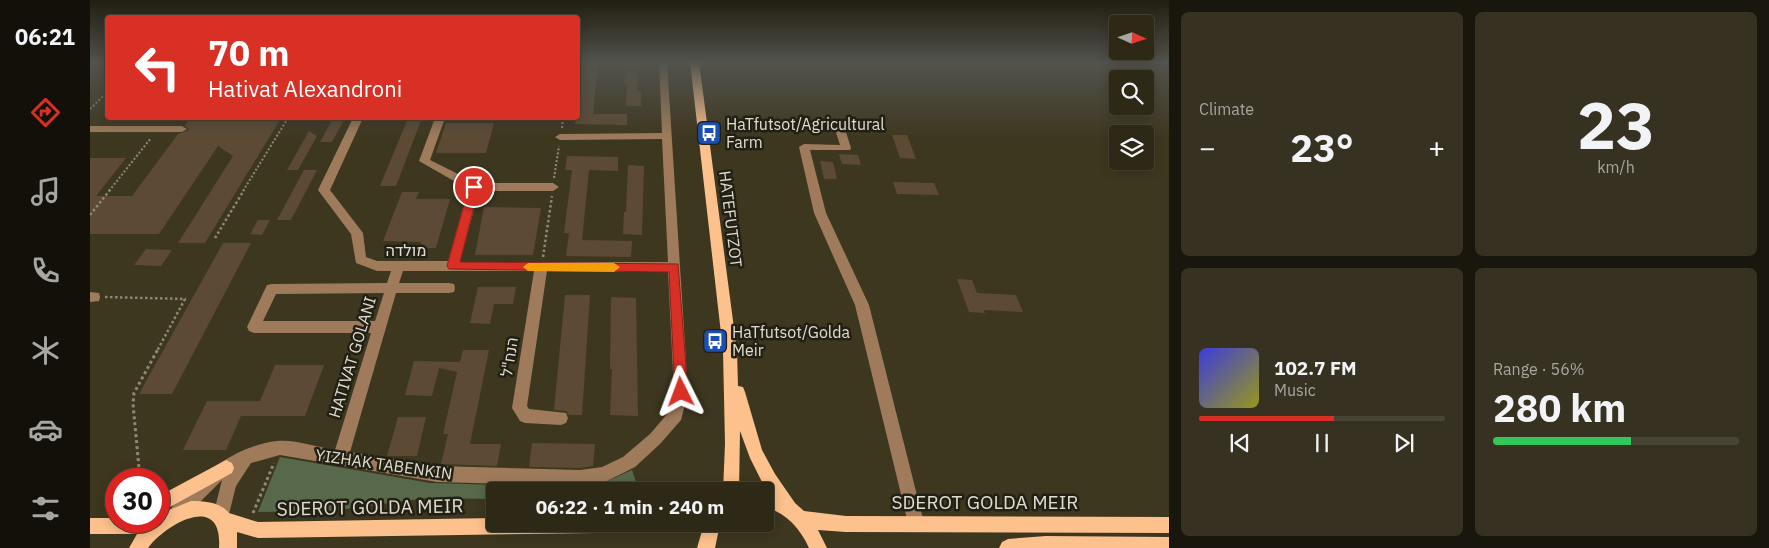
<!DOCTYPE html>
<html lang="en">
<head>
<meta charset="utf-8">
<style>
  :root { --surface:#2e2917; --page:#363120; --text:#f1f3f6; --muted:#a7a6a1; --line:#494536; --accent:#d93025 }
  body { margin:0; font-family:"IBM Plex Sans",Heebo,sans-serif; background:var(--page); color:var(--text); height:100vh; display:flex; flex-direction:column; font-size:19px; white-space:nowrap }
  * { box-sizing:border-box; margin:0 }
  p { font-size:16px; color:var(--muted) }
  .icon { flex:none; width:28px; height:28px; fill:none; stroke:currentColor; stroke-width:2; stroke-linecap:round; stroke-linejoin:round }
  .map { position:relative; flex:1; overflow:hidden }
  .side { display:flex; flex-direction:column; gap:12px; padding:12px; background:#19170d; width:600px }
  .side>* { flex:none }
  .hud { position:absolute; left:15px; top:15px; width:475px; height:105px; border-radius:5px; box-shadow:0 2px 12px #0003,0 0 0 1px var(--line); background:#d93025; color:#fff; overflow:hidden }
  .needle { width:32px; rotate:93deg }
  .tools { position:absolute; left:1019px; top:15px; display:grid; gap:10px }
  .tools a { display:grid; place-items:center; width:45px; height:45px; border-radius:5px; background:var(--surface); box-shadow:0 2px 12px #0003,0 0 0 1px var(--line); font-size:25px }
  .speed { position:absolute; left:15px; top:468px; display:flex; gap:10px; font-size:25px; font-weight:700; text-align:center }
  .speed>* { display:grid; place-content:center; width:65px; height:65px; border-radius:50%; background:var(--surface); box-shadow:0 2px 12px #0003,0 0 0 1px var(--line); line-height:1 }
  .speed .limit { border:8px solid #d22; background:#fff; color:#111 }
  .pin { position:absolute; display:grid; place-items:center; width:42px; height:42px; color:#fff; margin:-21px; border:2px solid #fff; border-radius:50%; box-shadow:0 1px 5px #0007 }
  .me { position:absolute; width:55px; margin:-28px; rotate:357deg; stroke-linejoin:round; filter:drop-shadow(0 0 4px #0008) }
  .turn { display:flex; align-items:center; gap:18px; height:105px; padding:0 20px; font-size:22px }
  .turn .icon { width:65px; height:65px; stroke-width:2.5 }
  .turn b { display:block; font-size:35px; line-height:42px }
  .big { font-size:38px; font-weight:800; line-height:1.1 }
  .side .widget { flex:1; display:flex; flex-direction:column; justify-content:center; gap:8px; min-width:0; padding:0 18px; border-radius:8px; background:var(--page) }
  .side .dial { align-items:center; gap:0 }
  .dial b { font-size:65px; line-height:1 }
  .song { display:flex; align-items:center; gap:15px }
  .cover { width:60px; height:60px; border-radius:8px; background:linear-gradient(135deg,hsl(240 70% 55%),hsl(60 70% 35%)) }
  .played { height:5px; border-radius:2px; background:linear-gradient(90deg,var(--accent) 55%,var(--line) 55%) }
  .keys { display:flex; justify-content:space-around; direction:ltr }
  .heat { display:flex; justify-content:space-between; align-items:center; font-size:28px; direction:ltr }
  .charge { height:8px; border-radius:4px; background:linear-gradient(90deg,#34c759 56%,var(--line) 0) }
  .side .tiles { flex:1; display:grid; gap:12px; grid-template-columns:repeat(2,1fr) }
  .trip { position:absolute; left:396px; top:482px; width:288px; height:50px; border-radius:5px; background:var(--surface); box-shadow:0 2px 12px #0003,0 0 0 1px var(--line); font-weight:800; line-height:50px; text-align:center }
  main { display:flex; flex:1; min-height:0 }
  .dock { display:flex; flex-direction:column; width:90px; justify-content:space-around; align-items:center; background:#121009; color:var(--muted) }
  .dock .icon { width:35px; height:35px }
  .dock .current { color:var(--accent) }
  .dock b { font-size:22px; color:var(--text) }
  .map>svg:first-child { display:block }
  .green { fill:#57684b }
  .building { fill:#5c4a35 }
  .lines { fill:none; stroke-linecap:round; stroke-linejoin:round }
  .path-far2 { stroke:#8e8976; stroke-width:2; stroke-dasharray:2 2; stroke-linecap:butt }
  .path-far1 { stroke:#8e8976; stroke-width:2.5; stroke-dasharray:2.5 2.5; stroke-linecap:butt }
  .path { stroke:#8e8976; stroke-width:3; stroke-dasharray:3 3; stroke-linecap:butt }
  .minor { fill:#9f7b5c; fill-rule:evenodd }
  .major { fill:#fcc18d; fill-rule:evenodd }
  .route { fill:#d93025; stroke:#8d1f18 }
  .slow { fill:#f59e0b }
  .labels { text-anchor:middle; stroke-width:5; stroke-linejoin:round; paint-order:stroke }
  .poi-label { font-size:16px; fill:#e0dcce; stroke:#221f14; text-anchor:start }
  .street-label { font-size:16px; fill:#e0dcce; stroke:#221f14 }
  .near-street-label { font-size:19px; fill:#e0dcce; stroke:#221f14 }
</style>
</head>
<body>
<main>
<nav class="dock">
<b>06:21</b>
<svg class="icon current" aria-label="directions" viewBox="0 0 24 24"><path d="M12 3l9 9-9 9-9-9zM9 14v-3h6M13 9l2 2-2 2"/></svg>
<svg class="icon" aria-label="music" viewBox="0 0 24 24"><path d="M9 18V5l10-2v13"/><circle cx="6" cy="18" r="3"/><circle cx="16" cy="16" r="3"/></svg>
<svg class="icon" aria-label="phone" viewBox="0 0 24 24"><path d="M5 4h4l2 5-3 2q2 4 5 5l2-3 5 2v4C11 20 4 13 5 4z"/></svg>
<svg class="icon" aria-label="climate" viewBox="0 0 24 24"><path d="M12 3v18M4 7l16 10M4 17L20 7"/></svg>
<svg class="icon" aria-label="car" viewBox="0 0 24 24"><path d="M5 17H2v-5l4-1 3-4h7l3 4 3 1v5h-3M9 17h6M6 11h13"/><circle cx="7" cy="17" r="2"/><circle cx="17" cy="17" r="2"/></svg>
<svg class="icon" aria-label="filters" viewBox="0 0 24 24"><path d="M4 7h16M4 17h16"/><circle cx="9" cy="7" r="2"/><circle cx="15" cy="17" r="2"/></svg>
</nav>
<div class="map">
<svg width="1079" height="548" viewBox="0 0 1079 548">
  <rect width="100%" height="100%" fill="#3e371f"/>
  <path class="green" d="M190 457 340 483 486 487 513 483 542 470 549 491H405V499L337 498 241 511 168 512Z"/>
  <path class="building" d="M497 62H508L503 114H537V125L485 124 486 118H488L492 69H496Z
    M535 71H548L547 91H551V106H536L537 83H534Z
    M101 118H191L115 243H88L143 156 128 146 69 234H0V158H36L6 196H42L88 134 99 130 95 125Z
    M243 118H255L242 142H230Z
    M318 118H332L306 186H290Z
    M356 123H404L396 153H346Z
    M219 131 227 136 208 170H197Z
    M802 135H817L826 159 810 158Z
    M749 154 768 155 771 165 752 164Z
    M477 156 528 157V171L499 170 492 240 542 241 541 257 476 256 479 233H474L482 170H475Z
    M730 161 743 162 747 179H734Z
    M538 165 554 166 552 235 533 234 534 212H536Z
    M214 170H227L201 220H187Z
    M803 182 844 183 849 195 807 194Z
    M312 192H329L326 199H360L346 248H329L331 242 293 241Z
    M394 207 451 208 443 255H385Z
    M168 220H180L172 235 160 234Z
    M133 243H161L82 394H49Z
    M56 249 82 250 71 266 44 265Z
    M867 279 882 280 887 293 926 295 933 312 894 310 895 313 879 312Z
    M388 287H426L423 304H404L400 324 380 323Z
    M475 295H500L492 415H479L476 411 464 410Z
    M521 297 546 298 548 416 520 415 522 369H520Z
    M373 350H399L380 444H411L407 466 351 464 358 434H353L367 372 349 368 342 396 315 395 324 361 370 362Z
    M185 365H234L215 416H151L136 450H93L117 401H170Z
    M308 417H336L327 456H297Z
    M442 443 505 444 503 466 491 468 439 467Z"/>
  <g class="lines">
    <path class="path-far2" d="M0 109 18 91
      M472 128 473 118
      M464 178 469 146
      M19 191 61 138
      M153 191 198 118"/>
    <path class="path-far1" d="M0 215 20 190
      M125 238 154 190
      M453 257 462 196
      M15 297 95 299 67 351"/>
    <path class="path" d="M50 479 43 404 44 393 68 349
      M163 513 184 463"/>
    <path class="minor" d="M569 62H577L598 392 591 420 570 444 545 467 513 483 490 486 347 482 190 455 161 463 146 486 137 522 131 524 125 522 123 516 132 480 92 520 86 522 80 520 78 514C82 505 90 498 97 490 122 466 152 445 187 441 203 439 228 447 245 450L281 333H164L159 331 157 327 177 285 182 284 297 283 301 271H287L266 263 261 234 228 190 263 118H273L240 190 273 233 276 257 287 261H358L378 189 329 161 345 118H355L340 160 386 183H463L469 187 463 191H389L370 262H578L572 139 470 140 465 137 470 134 572 133ZM313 271H444L422 408 430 421 435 423 471 425 476 423 478 418 476 413 439 409 437 406 457 271 578 272 584 392 579 412 560 434 533 457 512 467 490 470 347 466 260 452 306 293H359L364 292 365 288 364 284 359 283H309ZM294 293 285 321H173L186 294Z
      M748 120 753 123 761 148 760 150H720L736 213 779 305 834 523 832 529 826 531 820 529 818 523 765 305 724 213 709 147 714 144 750 145 743 123Z
      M0 126H92L97 129 92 132H0Z
      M0 292 9 293 10 297 9 301 0 302Z"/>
    <path class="major" d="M600 62H609L647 351 648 386 653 387 655 392 672 450 685 474 705 503 714 511 756 516 1079 517V533L756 532 728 530 737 548H719C710 528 696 513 675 507L674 491 677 492 660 458 650 431 649 491H633L635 444 633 351Z
      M136 460 142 463 144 468 142 473 69 513V496Z
      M101 501C115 501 130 502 139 513L168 522 405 518V524H584L582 530 576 532 168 538 147 532V548H129C133 492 77 523 58 548H39L47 534H0V518H26V521H69V514Z
      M614 524H630L625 548H607Z
      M956 536 1079 537V548H909L912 542 918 539Z"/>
  </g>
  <linearGradient id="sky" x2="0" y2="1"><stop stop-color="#221e11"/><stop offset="0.45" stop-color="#52534d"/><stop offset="1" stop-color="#52534d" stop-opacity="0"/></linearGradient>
  <rect width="1079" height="139" fill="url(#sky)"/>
  <path class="route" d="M384 184 389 187 370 262 588 264 598 392 596 396 591 397 586 396 585 392 579 272 359 269 357 266 379 187Z"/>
  <path class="slow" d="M438 263H524L530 267 524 272 438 271 433 267Z"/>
  <defs>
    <symbol id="bus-square" viewBox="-11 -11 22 22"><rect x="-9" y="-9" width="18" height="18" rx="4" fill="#1a4fb4" stroke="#221f14"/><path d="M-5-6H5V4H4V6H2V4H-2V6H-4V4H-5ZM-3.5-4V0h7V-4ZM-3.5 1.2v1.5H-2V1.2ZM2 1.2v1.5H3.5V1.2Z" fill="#fff"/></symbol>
  </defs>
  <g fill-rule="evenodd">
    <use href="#bus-square" x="605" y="119" width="28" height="28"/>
    <use href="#bus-square" x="611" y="327" width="28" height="28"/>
  </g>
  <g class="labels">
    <g class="poi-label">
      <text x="636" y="130">HaTfutsot/Agricultural<tspan x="636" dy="18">Farm</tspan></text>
      <text x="642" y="338">HaTfutsot/Golda<tspan x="642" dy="18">Meir</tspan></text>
    </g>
    <g class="street-label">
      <text transform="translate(641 219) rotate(83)" y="6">HATEFUTZOT</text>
      <text x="316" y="256">מולדה</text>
      <text transform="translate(262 357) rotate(-73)" y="6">HATIVAT GOLANI</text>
      <text transform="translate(419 357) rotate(-81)" y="6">הנח"ל</text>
      <text transform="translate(294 464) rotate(8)" y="6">YIZHAK TABENKIN</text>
    </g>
    <g class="near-street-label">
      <text x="895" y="509">SDEROT GOLDA MEIR</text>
      <text transform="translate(280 507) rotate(-1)" y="7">SDEROT GOLDA MEIR</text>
    </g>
  </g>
</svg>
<div class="tools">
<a><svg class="needle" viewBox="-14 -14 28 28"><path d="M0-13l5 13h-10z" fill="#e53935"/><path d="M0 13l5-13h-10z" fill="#a7a6a1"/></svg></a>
<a><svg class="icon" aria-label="search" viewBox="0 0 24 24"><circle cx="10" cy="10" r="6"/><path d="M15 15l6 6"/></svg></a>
<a><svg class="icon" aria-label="layers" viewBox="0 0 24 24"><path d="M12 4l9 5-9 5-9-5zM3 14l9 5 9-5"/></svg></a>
</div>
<div class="speed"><div class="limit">30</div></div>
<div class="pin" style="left:384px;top:187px;background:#d93025"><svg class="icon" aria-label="arrive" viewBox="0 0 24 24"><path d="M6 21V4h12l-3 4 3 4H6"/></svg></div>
<svg class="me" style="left:591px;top:392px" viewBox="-20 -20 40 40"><path d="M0-17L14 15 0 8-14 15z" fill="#d93025" stroke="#fff" stroke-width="4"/></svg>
<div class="trip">06:22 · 1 min · 240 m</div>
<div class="hud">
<div class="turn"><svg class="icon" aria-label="left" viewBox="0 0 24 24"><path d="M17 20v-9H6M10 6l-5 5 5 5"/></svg><div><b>70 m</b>Hativat Alexandroni</div></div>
</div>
</div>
<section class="side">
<div class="tiles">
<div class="widget"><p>Climate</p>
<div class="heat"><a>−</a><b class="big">23°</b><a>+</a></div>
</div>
<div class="widget dial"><b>23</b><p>km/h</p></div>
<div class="widget">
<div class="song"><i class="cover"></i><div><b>102.7 FM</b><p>Music</p></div></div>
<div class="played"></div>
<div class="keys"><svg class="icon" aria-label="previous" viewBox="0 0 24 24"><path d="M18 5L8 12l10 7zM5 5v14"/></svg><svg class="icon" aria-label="pause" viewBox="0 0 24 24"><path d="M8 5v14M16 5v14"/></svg><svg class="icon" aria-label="next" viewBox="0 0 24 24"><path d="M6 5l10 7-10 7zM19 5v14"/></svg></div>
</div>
<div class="widget"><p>Range · 56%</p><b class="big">280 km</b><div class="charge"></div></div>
</div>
</section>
</main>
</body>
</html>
